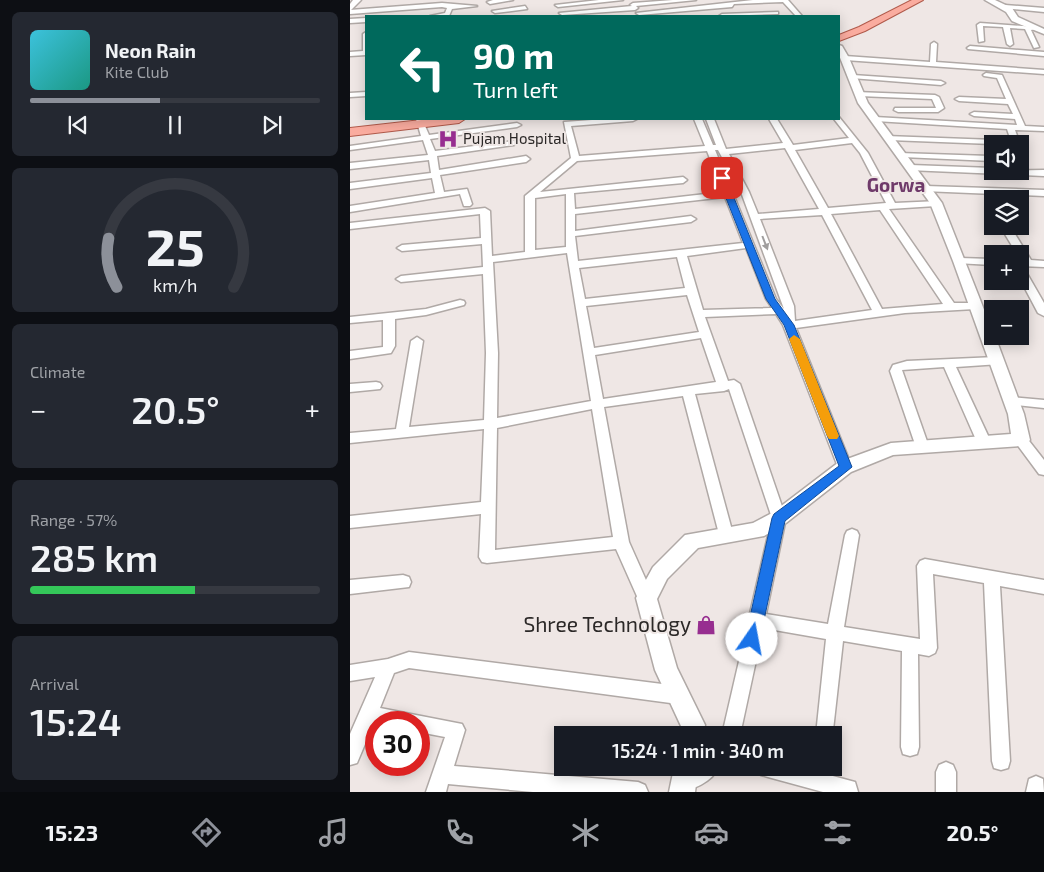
<!DOCTYPE html>
<html lang="en">
<head>
<meta charset="utf-8">
<style>
  :root { --surface:#171b24; --page:#242831; --text:#f1f3f6; --muted:#9ea1a6; --line:#363941; --accent:#8c9099 }
  body { margin:0; font-family:"Exo 2",sans-serif; background:var(--page); color:var(--text); height:100vh; display:flex; flex-direction:column; font-size:19px; white-space:nowrap }
  * { box-sizing:border-box; margin:0 }
  p { font-size:16px; color:var(--muted) }
  .icon { flex:none; width:28px; height:28px; fill:none; stroke:currentColor; stroke-width:2; stroke-linecap:round; stroke-linejoin:round }
  .map { position:relative; flex:1; overflow:hidden }
  .panel { display:flex; flex-direction:column; gap:12px; padding:12px; background:#0d0f14; width:350px }
  .panel>* { flex:none }
  .banner { position:absolute; left:15px; top:15px; width:475px; height:105px; border-radius:0px; box-shadow:0 2px 12px #0003; background:#00695c; color:#fff; overflow:hidden }
  .tools { position:absolute; left:634px; top:135px; display:grid; gap:10px }
  .tools a { display:grid; place-items:center; width:45px; height:45px; border-radius:0px; background:var(--surface); box-shadow:0 2px 12px #0003; font-size:25px }
  .speed { position:absolute; left:15px; top:711px; display:flex; gap:10px; font-size:25px; font-weight:700; text-align:center }
  .speed>* { display:grid; place-content:center; width:65px; height:65px; border-radius:50%; background:var(--surface); box-shadow:0 2px 12px #0003; line-height:1 }
  .speed .limit { border:8px solid #d22; background:#fff; color:#111 }
  .pin { position:absolute; display:grid; place-items:center; width:42px; height:42px; color:#fff; margin:-21px; border-radius:10px; box-shadow:0 2px 8px #0006 }
  .me { position:absolute; width:55px; margin:-28px; rotate:12deg; stroke-linejoin:round; filter:drop-shadow(0 0 4px #0008) }
  .turn { display:flex; align-items:center; gap:18px; height:105px; padding:0 25px; font-size:22px }
  .turn .icon { width:65px; height:65px; stroke-width:2.5 }
  .turn b { display:block; font-size:35px; line-height:42px }
  .big { font-size:38px; font-weight:600; line-height:1.1 }
  .panel .widget { flex:1; display:flex; flex-direction:column; justify-content:center; gap:8px; min-width:0; padding:0 18px; border-radius:8px; background:var(--page) }
  .panel .dial { align-items:center; gap:0 }
  .dial svg { height:130px; overflow:visible; fill:none; stroke:var(--line); stroke-width:7; stroke-linecap:round; text-anchor:middle }
  .dial text { fill:var(--text); stroke:none }
  .song { display:flex; align-items:center; gap:15px }
  .cover { width:60px; height:60px; border-radius:8px; background:linear-gradient(135deg,hsl(190 70% 55%),hsl(170 70% 35%)) }
  .played { height:5px; border-radius:2px; background:linear-gradient(90deg,var(--accent) 45%,var(--line) 45%) }
  .keys { display:flex; justify-content:space-around; direction:ltr }
  .heat { display:flex; justify-content:space-between; align-items:center; font-size:28px; direction:ltr }
  .charge { height:8px; border-radius:4px; background:linear-gradient(90deg,#34c759 57%,var(--line) 0) }
  .trip { position:absolute; left:204px; top:726px; width:288px; height:50px; border-radius:0px; background:var(--surface); box-shadow:0 2px 12px #0003; font-weight:600; line-height:50px; text-align:center }
  .tab-bar { display:flex; height:80px; justify-content:space-around; align-items:center; background:#090b0e; color:var(--muted) }
  .tab-bar .icon { width:35px; height:35px }
  .tab-bar .selected { color:var(--accent) }
  .tab-bar b { font-size:22px; color:var(--text) }
  main { display:flex; flex:1; min-height:0 }
  .map>svg:first-child { display:block }
  .lines { fill:none; stroke-linecap:round; stroke-linejoin:round }
  .minor-casing { stroke:#b0a9a6; stroke-width:3 }
  .tertiary-casing { stroke:#b0a9a6; stroke-width:3 }
  .primary-casing { stroke:#b05a4b; stroke-width:2 }
  .minor { fill:#fff; fill-rule:evenodd }
  .tertiary { fill:#fff; fill-rule:evenodd }
  .primary { fill:#faac9f; fill-rule:evenodd }
  .oneway { fill:#a09e9e }
  .route { fill:#1a73e8; stroke:#114b97 }
  .slow { fill:#f59e0b }
  .labels { text-anchor:middle; stroke-width:4; stroke-linejoin:round; paint-order:stroke }
  .far-poi-label { font-size:15px; fill:#2b2827; stroke:#efe7e5; text-anchor:start }
  .far-district-label { font-size:19px; font-weight:bold; fill:#6f3a6a; stroke:#efe7e5 }
  .near-poi-label { font-size:21px; fill:#2b2827; stroke:#efe7e5; text-anchor:end }
</style>
</head>
<body>
<main>
<section class="panel">
<div class="widget">
<div class="song"><i class="cover"></i><div><b>Neon Rain</b><p>Kite Club</p></div></div>
<div class="played"></div>
<div class="keys"><svg class="icon" aria-label="previous" viewBox="0 0 24 24"><path d="M18 5L8 12l10 7zM5 5v14"/></svg><svg class="icon" aria-label="pause" viewBox="0 0 24 24"><path d="M8 5v14M16 5v14"/></svg><svg class="icon" aria-label="next" viewBox="0 0 24 24"><path d="M6 5l10 7-10 7zM19 5v14"/></svg></div>
</div>
<div class="widget dial"><svg viewBox="0 0 100 80">
<path d="M14 69A42 42 0 1 1 86 69"/>
<path d="M14 69A42 42 0 0 1 9 39" stroke="#8c9099"/>
<text x="50" y="56" font-size="32" font-weight="700">25</text>
<text x="50" y="72" font-size="11">km/h</text>
</svg></div>
<div class="widget"><p>Climate</p>
<div class="heat"><a>−</a><b class="big">20.5°</b><a>+</a></div>
</div>
<div class="widget"><p>Range · 57%</p><b class="big">285 km</b><div class="charge"></div></div>
<div class="widget"><p>Arrival</p><b class="big">15:24</b></div>
</section>
<div class="map">
<svg width="694" height="792" viewBox="0 0 694 792">
  <rect width="100%" height="100%" fill="#efe7e5"/>
  <g class="lines">
    <defs>
      <path id="minor" d="M143 0H163L140 4 137 2Z
        M249 0H273L208 7 205 5Z
        M323 0H346L286 6 288 8 285 10 212 15 209 13 282 6 280 5 283 3Z
        M403 0H438L452 16H446L433 2 384 4 382 7 289 15 286 13Z
        M92 3 127 6 102 9 99 16H80L95 13 97 8 92 7 0 14V10Z
        M655 5 694 8V12L653 8Z
        M175 6 177 9 145 13 142 11Z
        M428 12V14L369 16 372 14Z
        M16 18V22L0 23V19Z
        M630 23 686 27V29L681 30 689 47 684 48 675 29 660 28 663 44 660 46 657 44 653 27 633 26 634 41 629 42 627 25Z
        M16 32V55L0 56V52L13 51V34Z
        M584 42 587 44 586 62 694 70V74L495 60 492 58 495 56 580 62 581 44Z
        M620 46 694 52V56L618 49 617 48Z
        M636 73 652 75 675 126 694 127V131L665 130 670 144H662L657 129 525 121 521 119 525 117 667 125 665 119 624 116 620 114 624 112 663 114 658 104 609 101 605 99 609 97 656 99 647 78 634 76 633 75Z
        M503 75 591 81 595 83 591 85 501 78V76Z
        M16 92V96L0 97V93Z
        M506 92 585 95 589 97 594 108 588 112H548L544 110 545 108H586L582 99 509 96H506Z
        M489 117 518 153 545 203 589 201V205L586 206 539 209 604 303H625L630 306 625 309 555 313 446 328 502 467 500 471 495 472 490 471 488 467 433 325 426 314 355 317 378 381 384 380 390 384 436 518 416 614 478 624 495 535 497 531 502 529 507 531 509 535 494 627 570 639 567 566 570 561 575 559 694 580V594L650 586 660 761 658 768 651 770 644 768 642 761 634 583 583 574 587 648 585 653 579 656 568 654 569 747 567 754 560 756 553 754 551 747 552 651 493 641 482 739V735H466L476 639 413 628 390 735H372L422 518 379 389 374 391 345 394 383 534 381 538 376 540 371 538 369 534 333 396 254 407 279 542 304 598 302 603 296 605 290 603 266 549 137 563 132 562 129 557 131 514 0 528V516L131 502 134 429 0 443V433L46 429 61 341 67 337 73 341 59 427 134 420 136 353 133 274 51 282 46 279 51 276 133 267 132 244 52 251 47 248 52 245 131 238 130 214 0 229V223L135 208 140 211 142 256 175 252V196L221 158 214 122 256 119H287L283 121 221 126 229 156 355 146 344 119H352L363 145H366L356 119H364L376 149 433 143 419 119H427L443 145 499 138 484 119H489ZM502 143 510 153 536 203 478 208 445 150ZM435 148 469 209 408 214 399 192 379 154ZM365 150H368L391 192 434 309 426 299 384 196 389 193 382 191ZM357 151 373 192 225 209 224 193 333 183 337 180 333 177 190 192 227 161ZM216 194V247L185 250V198ZM375 197 393 243 228 261 225 236 341 222 346 219 341 216 225 231V214ZM530 210 593 304 532 309 481 214ZM472 215 522 310 445 321 444 306 410 219ZM396 248 416 299 422 308 353 310 337 256ZM217 253 241 401 147 418 148 353 143 262ZM327 257 335 288 235 299 229 268ZM337 295 349 332 244 348 236 306ZM351 338 366 382 253 399 245 355ZM242 409 263 537 145 550 147 428Z
        M66 119H72L79 135 167 123 171 125 167 127 80 139 85 151 164 141 168 143 164 145 87 156 89 170 176 156 180 159 176 162 90 175 94 192 117 189 122 204 120 206H114L110 194 0 212V206L85 193 82 178 0 189V183L81 173 79 160 0 169V163L78 155 73 140 0 150V146L71 136Z
        M536 136 645 140 649 142 642 144 539 140 535 138Z
        M670 151 674 153 675 160H670Z
        M549 153 640 156 642 157V161L552 157H549Z
        M561 165 642 168V171L694 170V176L558 170V166Z
        M576 186 694 190V196L573 191V187Z
        M650 226H660L681 260 694 261V267L670 266V254H667Z
        M610 258 642 259V265L606 263V259Z
        M670 267 675 270 694 303V316L688 313 670 279Z
        M110 300 114 301 115 303 114 305 76 315 45 319V346L41 353 0 359V351L33 347V320L0 323V317L76 309Z
        M646 357 650 358 652 361 650 364 606 367 641 442 639 445H629L627 442 594 367 552 370 579 447 577 450H567L540 371 543 365 557 361Z
        M26 382 30 383 32 386 30 389 0 392V384Z
        M661 397 694 400V408L657 404 655 401Z
        M671 435 676 437 694 460V475L689 474 666 443 664 440 666 437Z
        M53 575 59 577 61 582 59 587 0 594V580Z
        M59 652 328 686 334 689 337 695 334 701 328 704 59 668 44 673 30 708 112 724 115 730 104 766 288 782 295 785 298 792H183L98 784 96 792H76L95 737 69 732V722H26V725H23L7 763 0 765V734L25 677 0 681V665L38 659Z
        M596 762 603 765 606 772V792H586V772L589 765Z
        M343 768H368C363 781 341 792 327 791L324 784 327 777Z
        M409 768H453L505 782 508 792H473L418 777 411 775Z
        M686 776 693 779 694 792H676L679 779Z"/>
      <path id="tertiary" d="M3 0H11L0 11V4Z
        M635 0H645L662 8 668 17 694 29V34L662 21 656 12Z
        M489 45 492 46 499 58 518 103 592 203 642 330V336H645L674 414 680 440 677 444 671 446 543 455 501 472 436 523 414 536 348 548 317 579 307 599 327 668 355 725 353 735H329L331 726 305 670 286 598 303 567 335 535 403 523 422 513 489 462 541 443 661 434 658 414 603 261 580 203 508 103 489 55Z
        M324 768H348L345 792H319Z"/>
      <path id="primary" d="M562 0H573L515 31 489 41V35L509 27Z
        M80 119H115L109 123 0 136V128Z"/>
    </defs>
    <use href="#minor" class="minor-casing"/>
    <use href="#tertiary" class="tertiary-casing"/>
    <use href="#primary" class="primary-casing"/>
    <use href="#minor" class="minor"/>
    <use href="#tertiary" class="tertiary"/>
    <use href="#primary" class="primary"/>
  </g>
  <defs><path id="oneway-solid" d="M-6-.8H1V-3.2L6.5 0L1 3.2V.8H-6Z" transform="scale(1.25)"/></defs>
  <use class="oneway" href="#oneway-solid" transform="translate(415 243) rotate(69)"/>
  <path class="route" d="M372 176 376 178 425 299 444 325 502 467 435 521 410 639 408 644 402 646 397 644 395 639 422 518 424 514 489 466 434 325 416 299 368 178Z"/>
  <path class="slow" d="M444 335 450 339 489 436 487 439H479L477 436 439 339Z"/>
  <defs>
    <symbol id="hospital-bare" viewBox="-9 -9 18 18"><path d="M-5-5h3v3.5h4V-5h3V5h-3V1.5h-4V5h-3Z" fill="#972e90" stroke="#efe7e5" stroke-width="2.5" paint-order="stroke"/></symbol>
    <symbol id="shop-bare" viewBox="-9 -9 18 18"><path d="M-5-2.5h2.3a2.7 3.5 0 0 1 5.4 0H5L5.5 6h-11ZM-1.5-2.5h3a1.5 2.3 0 0 0-3 0Z" fill="#972e90" stroke="#efe7e5" stroke-width="2.5" paint-order="stroke"/></symbol>
  </defs>
  <g fill-rule="evenodd">
    <use href="#hospital-bare" x="84" y="125" width="28" height="28"/>
    <use href="#shop-bare" x="342" y="611" width="28" height="28"/>
  </g>
  <g class="labels">
    <g class="far-poi-label">
      <text x="113" y="144">Pujam Hospital</text>
    </g>
    <g class="far-district-label">
      <text x="546" y="192">Gorwa</text>
    </g>
    <g class="near-poi-label">
      <text x="341" y="632">Shree Technology</text>
    </g>
  </g>
</svg>
<div class="tools">
<a><svg class="icon" aria-label="sound" viewBox="0 0 24 24"><path d="M4 9h4l5-4v14l-5-4H4zM17 9q2 3 0 6"/></svg></a>
<a><svg class="icon" aria-label="layers" viewBox="0 0 24 24"><path d="M12 4l9 5-9 5-9-5zM3 14l9 5 9-5"/></svg></a>
<a>+</a>
<a>−</a>
</div>
<div class="speed"><div class="limit">30</div></div>
<div class="pin" style="left:372px;top:178px;background:#d93025"><svg class="icon" aria-label="arrive" viewBox="0 0 24 24"><path d="M6 21V4h12l-3 4 3 4H6"/></svg></div>
<svg class="me" style="left:402px;top:639px" viewBox="-20 -20 40 40"><circle r="19" fill="#fff"/><path d="M0-13L10 11 0 6-10 11z" fill="#1a73e8"/></svg>
<div class="trip">15:24 · 1 min · 340 m</div>
<div class="banner">
<div class="turn"><svg class="icon" aria-label="left" viewBox="0 0 24 24"><path d="M17 20v-9H6M10 6l-5 5 5 5"/></svg><div><b>90 m</b>Turn left</div></div>
</div>
</div>
</main>
<nav class="tab-bar">
<b>15:23</b>
<svg class="icon selected" aria-label="directions" viewBox="0 0 24 24"><path d="M12 3l9 9-9 9-9-9zM9 14v-3h6M13 9l2 2-2 2"/></svg>
<svg class="icon" aria-label="music" viewBox="0 0 24 24"><path d="M9 18V5l10-2v13"/><circle cx="6" cy="18" r="3"/><circle cx="16" cy="16" r="3"/></svg>
<svg class="icon" aria-label="phone" viewBox="0 0 24 24"><path d="M5 4h4l2 5-3 2q2 4 5 5l2-3 5 2v4C11 20 4 13 5 4z"/></svg>
<svg class="icon" aria-label="climate" viewBox="0 0 24 24"><path d="M12 3v18M4 7l16 10M4 17L20 7"/></svg>
<svg class="icon" aria-label="car" viewBox="0 0 24 24"><path d="M5 17H2v-5l4-1 3-4h7l3 4 3 1v5h-3M9 17h6M6 11h13"/><circle cx="7" cy="17" r="2"/><circle cx="17" cy="17" r="2"/></svg>
<svg class="icon" aria-label="filters" viewBox="0 0 24 24"><path d="M4 7h16M4 17h16"/><circle cx="9" cy="7" r="2"/><circle cx="15" cy="17" r="2"/></svg>
<b>20.5°</b>
</nav>
</body>
</html>
